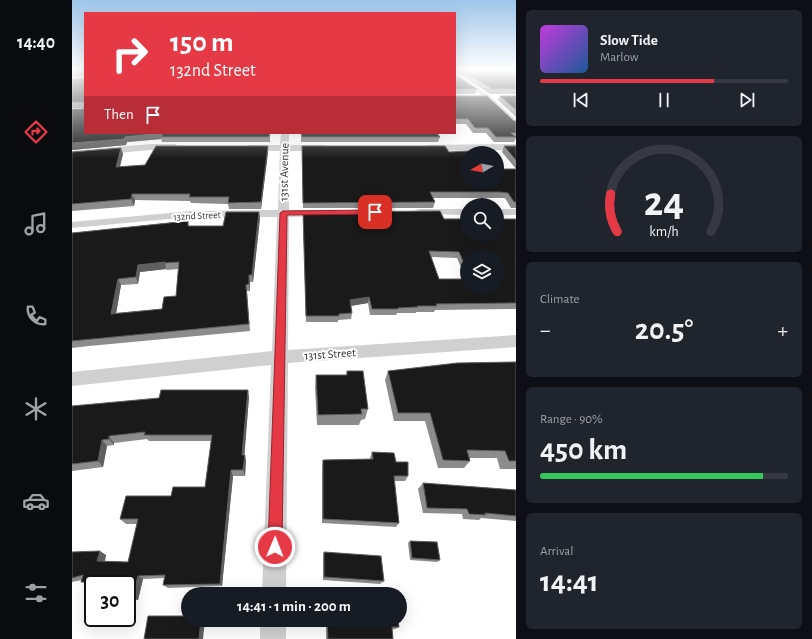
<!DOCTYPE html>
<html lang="en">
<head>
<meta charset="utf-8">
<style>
  :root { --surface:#171b24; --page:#20242c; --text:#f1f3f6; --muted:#9ea1a6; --line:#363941; --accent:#e63946 }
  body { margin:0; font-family:"Alegreya Sans",sans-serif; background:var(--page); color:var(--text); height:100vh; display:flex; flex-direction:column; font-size:15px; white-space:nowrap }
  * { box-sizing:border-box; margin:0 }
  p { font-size:13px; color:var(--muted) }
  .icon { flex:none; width:22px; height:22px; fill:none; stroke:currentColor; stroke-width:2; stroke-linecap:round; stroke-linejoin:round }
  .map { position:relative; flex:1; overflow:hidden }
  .sheet { display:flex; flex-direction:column; gap:10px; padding:10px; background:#0d0f14; width:296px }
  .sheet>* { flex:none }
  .banner { position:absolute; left:12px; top:12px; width:372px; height:122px; border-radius:0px; box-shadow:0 4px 16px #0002; background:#e63946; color:#fff; overflow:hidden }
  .needle { width:26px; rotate:260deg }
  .controls { position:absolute; left:388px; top:146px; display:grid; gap:8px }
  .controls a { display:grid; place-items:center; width:44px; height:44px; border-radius:50%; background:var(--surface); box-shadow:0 4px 16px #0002; font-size:20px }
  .speed { position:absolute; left:12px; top:575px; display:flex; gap:8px; font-size:20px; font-weight:700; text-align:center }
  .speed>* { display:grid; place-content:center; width:52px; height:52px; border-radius:50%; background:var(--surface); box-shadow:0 4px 16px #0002; line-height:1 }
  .speed .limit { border:2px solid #111; border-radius:6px; background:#fff; color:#111 }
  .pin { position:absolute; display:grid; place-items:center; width:34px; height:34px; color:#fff; margin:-17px; border-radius:8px; box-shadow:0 2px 6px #0006 }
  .me { position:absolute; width:44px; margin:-22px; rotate:1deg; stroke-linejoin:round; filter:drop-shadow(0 0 3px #0008) }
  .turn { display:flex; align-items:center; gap:14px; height:84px; padding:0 20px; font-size:18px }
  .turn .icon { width:52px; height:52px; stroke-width:2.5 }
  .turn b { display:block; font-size:28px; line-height:34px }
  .then { display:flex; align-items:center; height:38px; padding:0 20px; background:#0003; gap:8px; font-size:15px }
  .big { font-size:30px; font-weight:600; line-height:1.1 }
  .sheet .card { flex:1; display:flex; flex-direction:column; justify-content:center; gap:6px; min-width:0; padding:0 14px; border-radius:6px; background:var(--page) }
  .sheet .dial { align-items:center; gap:0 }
  .dial svg { height:104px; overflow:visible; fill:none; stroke:var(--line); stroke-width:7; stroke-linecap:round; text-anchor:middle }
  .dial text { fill:var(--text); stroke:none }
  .song { display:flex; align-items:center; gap:12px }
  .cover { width:48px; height:48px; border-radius:6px; background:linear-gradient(135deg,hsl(290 70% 55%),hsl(210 70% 35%)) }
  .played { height:4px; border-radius:2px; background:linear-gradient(90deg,var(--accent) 70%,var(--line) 70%) }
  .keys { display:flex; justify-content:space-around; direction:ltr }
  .heat { display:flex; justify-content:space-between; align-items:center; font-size:22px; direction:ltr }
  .charge { height:6px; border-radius:3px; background:linear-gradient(90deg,#34c759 90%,var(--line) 0) }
  .trip { position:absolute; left:109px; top:587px; width:226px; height:40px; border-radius:20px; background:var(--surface); box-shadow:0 4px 16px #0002; font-weight:600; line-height:40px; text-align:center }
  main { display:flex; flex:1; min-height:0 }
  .menu { display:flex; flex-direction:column; width:72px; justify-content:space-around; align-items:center; background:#090b0e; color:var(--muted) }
  .menu .icon { width:28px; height:28px }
  .menu .on { color:var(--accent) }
  .menu b { font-size:18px; color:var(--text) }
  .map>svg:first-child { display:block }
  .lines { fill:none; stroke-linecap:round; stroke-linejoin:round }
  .minor { fill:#d0d0d0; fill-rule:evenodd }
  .wall { fill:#8c8c8c; fill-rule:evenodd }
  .shaded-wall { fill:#5f5f5f }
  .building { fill:#1a1a1a; stroke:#5f5f5f; fill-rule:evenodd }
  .route { fill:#e63946; stroke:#96252e }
  .labels { text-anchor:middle; stroke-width:4; stroke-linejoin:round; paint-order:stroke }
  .far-street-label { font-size:10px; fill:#333; stroke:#fff }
  .street-label { font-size:12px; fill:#333; stroke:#fff }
</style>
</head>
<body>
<main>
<nav class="menu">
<b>14:40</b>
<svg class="icon on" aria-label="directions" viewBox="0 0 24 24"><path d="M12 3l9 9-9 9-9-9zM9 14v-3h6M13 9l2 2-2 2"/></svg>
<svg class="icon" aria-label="music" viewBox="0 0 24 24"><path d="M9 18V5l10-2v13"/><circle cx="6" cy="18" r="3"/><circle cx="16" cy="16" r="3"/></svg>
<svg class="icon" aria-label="phone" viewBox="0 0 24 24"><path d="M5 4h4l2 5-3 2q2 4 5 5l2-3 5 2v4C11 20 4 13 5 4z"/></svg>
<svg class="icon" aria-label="climate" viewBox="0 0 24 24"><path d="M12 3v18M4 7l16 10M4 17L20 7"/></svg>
<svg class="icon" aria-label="car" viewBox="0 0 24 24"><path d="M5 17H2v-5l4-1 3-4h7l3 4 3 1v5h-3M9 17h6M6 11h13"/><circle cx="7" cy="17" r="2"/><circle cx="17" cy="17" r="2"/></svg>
<svg class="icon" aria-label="filters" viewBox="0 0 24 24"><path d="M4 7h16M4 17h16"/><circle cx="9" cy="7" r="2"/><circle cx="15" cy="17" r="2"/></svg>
</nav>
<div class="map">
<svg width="444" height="639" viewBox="0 0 444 639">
  <rect width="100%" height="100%" fill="#fff"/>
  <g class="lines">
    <path class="minor" d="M383 73 418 96 444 119V125H441L414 98 383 78Z
      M209 133H217V145H251L255 148 251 151H217V210H250L256 213 250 216 217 217 216 350 444 335V347L216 363 214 594H190L199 365 0 386V372L200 351 205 217H119L0 228V222L119 211 206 210 208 151H177L173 148 177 145H208Z
      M79 144H103L107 147 103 150H79L0 157V151Z
      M444 144V150L355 151 351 148 355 145Z
      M348 209H395V215L344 214 342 212 344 210Z
      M425 209H444V215H425Z
      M188 620H214V639H188Z"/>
  </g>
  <path class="wall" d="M13 70V133H198V142H90L89 139 55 142 54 145 0 150V109H11V108H0V79L12 78 13 77H0Z
    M383 70H444V94H418L384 72 383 75 405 89 403 94H383Z
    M383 95 384 96 442 121H444V138L442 142H422L414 133H401L394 124H383Z
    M428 96H444V117L426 100Z
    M229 133 368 137 366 142H229Z
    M196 146V152L189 209H157L156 204 119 203 118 201 63 200 62 206 0 211V152L49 148 51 154 48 167 73 165Z
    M230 146 395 183 444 169V208H439L433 198H361L363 202 361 208H231Z
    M432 146H444V169L430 152Z
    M188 218 181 282H178V291H175L178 331 17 346 0 348V233L116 221 117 226H151ZM94 269 95 270 106 269 104 296 90 309 44 313 49 285 66 284 68 272Z
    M231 218 444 219V309L363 310 362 312H344V313H325L324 315H298L296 303 279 306 280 313 279 319 266 320V322H234ZM359 257 385 258 394 279H367ZM395 257 425 287H395Z
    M444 362V469H428L425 458H398V461L392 468H366L353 421H322L313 380 316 371Z
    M275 371 296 409 293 419 289 420 287 425H245L243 387 244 375H274Z
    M177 397 172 455 174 461 173 476H161L150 586 96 588 91 585 93 578 71 579 66 600H55V584H17L9 582 10 580 0 582V552L34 555 33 561 56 562 65 524H54L48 519 99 496 133 487 139 441H77L75 439 42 443V445L35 446 31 467 0 471V406Z
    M300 452 324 462 336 476 333 481H322L327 523 324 527 250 523V466L251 460 298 459V458Z
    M351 483 444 490V521L409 518 407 520 391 519 390 514 351 513 346 489Z
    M338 541 368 560 365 562 338 560 336 543Z
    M252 552 312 581 308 584 251 580V555Z
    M254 620H326L327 627 323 629H320L321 639H254Z"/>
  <path class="shaded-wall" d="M11 72 13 76 0 77V73Z
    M91 133 89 137V139L55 142 54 145 0 150V143L53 137Z
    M196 146V152L189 209V202Z
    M49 148 51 154 46 173 44 167Z
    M60 194 63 200 62 206 59 199Z
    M187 212 188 218 181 282 180 275Z
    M93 262V263L94 269 68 272 66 284 64 277 66 265Z
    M177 275 178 282V291L177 284Z
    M46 279 49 285 43 320 39 314Z
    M297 297 296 303 278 306V300Z
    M176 390 177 397 172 461 170 455Z
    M37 436 42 443V445L37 439Z
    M30 440 35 446 31 467 26 461Z
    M173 455 174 461 173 476 171 470Z
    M159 470 161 476 150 586 148 584Z
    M28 551 34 555 32 565 25 561Z
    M66 576 71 579 66 600 60 598Z
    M129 620H133L131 639H127Z"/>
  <path class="building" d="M0 70H13V133H91L53 137 52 139 0 143V109H11L13 104 11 102H0V79L12 78 13 73 11 72 0 73Z
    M383 70H384L383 75 405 89H384L383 94Z
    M388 70H444V89H420Z
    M383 95 384 96H415L442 121H444V133H439L444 137H424L416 128H403L396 119H383Z
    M428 96H444V110Z
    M91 133H198L197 137H89Z
    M229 133H365L368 137H230Z
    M84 146H196L189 202 156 203 157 197H117L118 194H60L59 199 0 204V152L49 148 44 167 73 165Z
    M230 146H373L377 152 396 151 397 153H395V183H425V169H444V202H442L436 193 428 192H358L363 202 231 203Z
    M432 146H444V160Z
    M368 211 372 219H395V235H425V219H444V303L364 304 365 306H345L346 307 326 308V309H300L297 297 278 300 280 313 267 314V316H234L231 212ZM357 251 387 252 395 270V257H425V287H395V279H367Z
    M154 212H187L180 275H177V284L174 285 177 324 0 341V233L116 221V226H151ZM93 262V263L107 262 104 296 92 297 90 309 39 314 46 279 64 277 66 265Z
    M444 362V461H437L433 451 395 450 398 461 371 460 358 413H326L316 371 385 363Z
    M275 371H291L296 409H289L290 414 246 415 244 375H275Z
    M89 390H176L170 455H173L171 470H159L148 584 91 585 93 575 66 576 60 598H55V584H29L30 581 9 582 11 575 0 578V552L28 551 25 561 56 562 66 519H48L54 496H99L101 487H133L140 435H72L73 432 37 436V439L30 440 26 461 0 464V406L87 398Z
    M300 452 322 453 324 462H336V476H322L327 523 251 519V460L301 459Z
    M351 483 444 490V516L413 513 414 515 397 514 395 509 355 508Z
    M338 541 365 542 368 560 340 558Z
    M252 552 309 556 312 581 252 577Z
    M76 616H116V620H129L127 639H72Z
    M255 620H326L327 627H320L321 639H256Z"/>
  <linearGradient id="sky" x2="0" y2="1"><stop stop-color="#9ec6ea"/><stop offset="0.44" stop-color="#fff"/><stop offset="1" stop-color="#fff" stop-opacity="0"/></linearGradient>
  <rect width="444" height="159" fill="url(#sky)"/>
  <path class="route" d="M303 210 306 211V214L215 215 210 547 208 552 203 554 198 552 196 547 208 213 211 211Z"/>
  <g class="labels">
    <g class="far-street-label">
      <text transform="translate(125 215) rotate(-3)" y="4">132nd Street</text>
    </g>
    <g class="street-label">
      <text transform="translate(212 172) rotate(-89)" y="4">131st Avenue</text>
      <text transform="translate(258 354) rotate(-4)" y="4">131st Street</text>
    </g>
  </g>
</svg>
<div class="controls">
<a><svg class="needle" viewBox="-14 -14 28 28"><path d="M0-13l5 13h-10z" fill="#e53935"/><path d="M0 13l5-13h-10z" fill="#9ea1a6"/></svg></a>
<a><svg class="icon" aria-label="search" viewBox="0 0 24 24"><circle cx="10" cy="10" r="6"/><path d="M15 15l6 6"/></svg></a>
<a><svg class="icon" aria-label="layers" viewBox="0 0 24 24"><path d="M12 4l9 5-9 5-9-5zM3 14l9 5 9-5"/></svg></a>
</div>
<div class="speed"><div class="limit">30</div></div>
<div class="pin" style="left:303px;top:212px;background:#d93025"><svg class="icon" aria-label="arrive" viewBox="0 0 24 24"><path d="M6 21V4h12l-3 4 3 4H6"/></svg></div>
<svg class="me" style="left:203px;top:547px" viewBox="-20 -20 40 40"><circle r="17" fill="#e63946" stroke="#fff" stroke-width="3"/><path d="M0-11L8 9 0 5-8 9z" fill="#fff"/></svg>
<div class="trip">14:41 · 1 min · 200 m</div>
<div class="banner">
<div class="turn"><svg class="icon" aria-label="right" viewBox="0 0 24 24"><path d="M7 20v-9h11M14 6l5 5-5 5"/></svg><div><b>150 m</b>132nd Street</div></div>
<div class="then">Then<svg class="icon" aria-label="arrive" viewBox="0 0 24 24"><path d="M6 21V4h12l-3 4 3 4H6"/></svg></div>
</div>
</div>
<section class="sheet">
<div class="card">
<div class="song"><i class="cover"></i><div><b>Slow Tide</b><p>Marlow</p></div></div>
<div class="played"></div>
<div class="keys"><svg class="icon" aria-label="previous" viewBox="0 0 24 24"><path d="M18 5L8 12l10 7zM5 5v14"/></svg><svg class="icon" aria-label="pause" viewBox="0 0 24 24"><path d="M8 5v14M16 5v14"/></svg><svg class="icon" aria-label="next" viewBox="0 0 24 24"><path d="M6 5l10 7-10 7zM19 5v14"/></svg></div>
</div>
<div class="card dial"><svg viewBox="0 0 100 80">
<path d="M14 69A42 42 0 1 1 86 69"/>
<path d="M14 69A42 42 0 0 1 9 40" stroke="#e63946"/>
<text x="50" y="56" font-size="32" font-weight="700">24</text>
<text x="50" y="72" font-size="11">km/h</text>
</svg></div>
<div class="card"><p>Climate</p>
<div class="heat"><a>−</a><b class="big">20.5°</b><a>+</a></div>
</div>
<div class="card"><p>Range · 90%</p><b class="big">450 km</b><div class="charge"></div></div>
<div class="card"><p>Arrival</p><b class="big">14:41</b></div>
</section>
</main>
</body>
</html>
